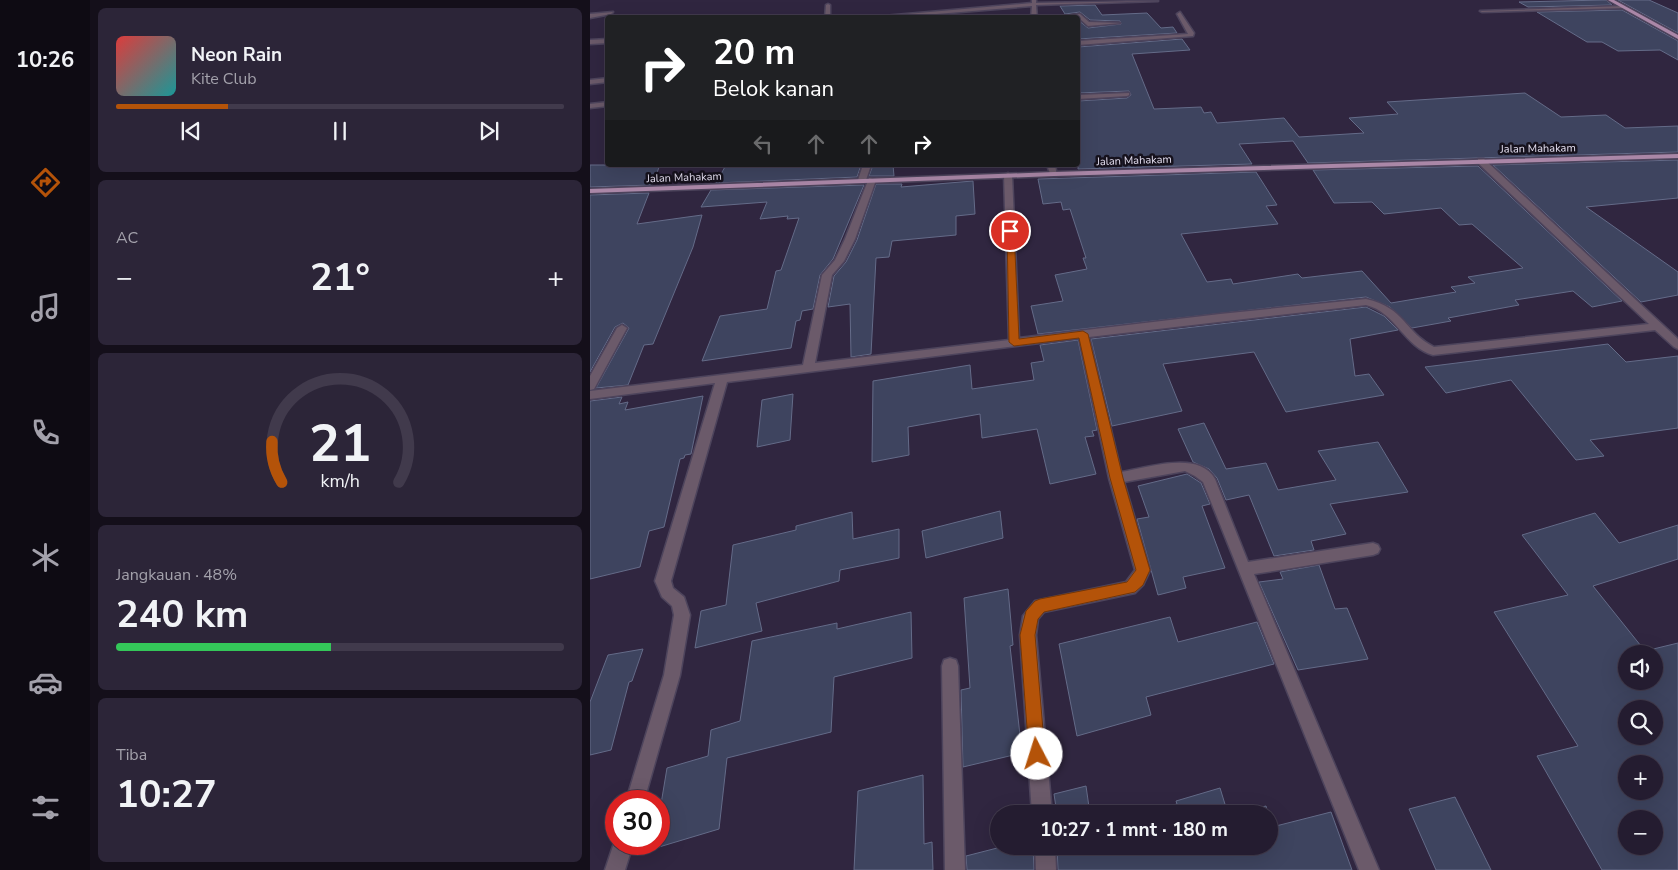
<!DOCTYPE html>
<html lang="id">
<head>
<meta charset="utf-8">
<style>
  :root { --surface:#241c30; --page:#2c2538; --text:#f1f3f6; --muted:#a3a1ab; --line:#413a4c; --accent:#b45309 }
  body { margin:0; font-family:"Nunito Sans",sans-serif; background:var(--page); color:var(--text); height:100vh; display:flex; flex-direction:column; font-size:19px; white-space:nowrap }
  * { box-sizing:border-box; margin:0 }
  p { font-size:16px; color:var(--muted) }
  .icon { flex:none; width:28px; height:28px; fill:none; stroke:currentColor; stroke-width:2; stroke-linecap:round; stroke-linejoin:round }
  .map { position:relative; flex:1; overflow:hidden }
  .panel { display:flex; flex-direction:column; gap:8px; padding:8px; background:#140f1a; width:500px }
  .panel>* { flex:none }
  .guide { position:absolute; left:15px; top:15px; width:475px; height:152px; border-radius:5px; box-shadow:0 5px 20px #0002,0 0 0 1px var(--line); background:#202124; color:#fff; overflow:hidden }
  .tools { position:absolute; left:1028px; top:645px; display:grid; gap:10px }
  .tools a { display:grid; place-items:center; width:45px; height:45px; border-radius:50%; background:var(--surface); box-shadow:0 5px 20px #0002,0 0 0 1px var(--line); font-size:25px }
  .speed { position:absolute; left:15px; top:790px; display:flex; gap:10px; font-size:25px; font-weight:700; text-align:center }
  .speed>* { display:grid; place-content:center; width:65px; height:65px; border-radius:50%; background:var(--surface); box-shadow:0 5px 20px #0002,0 0 0 1px var(--line); line-height:1 }
  .speed .limit { border:8px solid #d22; background:#fff; color:#111 }
  .pin { position:absolute; display:grid; place-items:center; width:42px; height:42px; color:#fff; margin:-21px; border:2px solid #fff; border-radius:50%; box-shadow:0 1px 5px #0007 }
  .me { position:absolute; width:55px; margin:-28px; rotate:355deg; stroke-linejoin:round; filter:drop-shadow(0 0 4px #0008) }
  .turn { display:flex; align-items:center; gap:18px; height:105px; padding:0 25px; font-size:22px }
  .turn .icon { width:65px; height:65px; stroke-width:2.5 }
  .turn b { display:block; font-size:35px; line-height:42px }
  .lanes { display:flex; align-items:center; height:48px; padding:0 25px; background:#0003; justify-content:center; gap:25px; direction:ltr }
  .lanes .off { opacity:.35 }
  .big { font-size:38px; font-weight:700; line-height:1.1 }
  .panel .card { flex:1; display:flex; flex-direction:column; justify-content:center; gap:8px; min-width:0; padding:0 18px; border-radius:8px; background:var(--page) }
  .panel .dial { align-items:center; gap:0 }
  .dial svg { height:130px; overflow:visible; fill:none; stroke:var(--line); stroke-width:7; stroke-linecap:round; text-anchor:middle }
  .dial text { fill:var(--text); stroke:none }
  .song { display:flex; align-items:center; gap:15px }
  .cover { width:60px; height:60px; border-radius:8px; background:linear-gradient(135deg,hsl(0 70% 55%),hsl(180 70% 35%)) }
  .played { height:5px; border-radius:2px; background:linear-gradient(90deg,var(--accent) 25%,var(--line) 25%) }
  .keys { display:flex; justify-content:space-around; direction:ltr }
  .heat { display:flex; justify-content:space-between; align-items:center; font-size:28px; direction:ltr }
  .charge { height:8px; border-radius:4px; background:linear-gradient(90deg,#34c759 48%,var(--line) 0) }
  .trip { position:absolute; left:400px; top:805px; width:288px; height:50px; border-radius:25px; background:var(--surface); box-shadow:0 5px 20px #0002,0 0 0 1px var(--line); font-weight:700; line-height:50px; text-align:center }
  main { display:flex; flex:1; min-height:0 }
  .tabs { display:flex; flex-direction:column; width:90px; justify-content:space-around; align-items:center; background:#0e0b13; color:var(--muted) }
  .tabs .icon { width:35px; height:35px }
  .tabs .selected { color:var(--accent) }
  .tabs b { font-size:22px; color:var(--text) }
  .map>svg:first-child { display:block }
  .building { fill:#3e445f; stroke:#646b88; fill-rule:evenodd }
  .lines { fill:none; stroke-linecap:round; stroke-linejoin:round }
  .minor-casing { stroke:#4d445c; stroke-width:3 }
  .major-casing { stroke:#4d445c; stroke-width:3 }
  .minor { fill:#6b5a6a; fill-rule:evenodd }
  .major { fill:#aa87a7; fill-rule:evenodd }
  .route { fill:#b45309; stroke:#753606 }
  .labels { text-anchor:middle; stroke-width:5; stroke-linejoin:round; paint-order:stroke }
  .far-street-label { font-size:11px; fill:#e4dff0; stroke:#16121d }
</style>
</head>
<body>
<main>
<nav class="tabs">
<b>10:26</b>
<svg class="icon selected" aria-label="directions" viewBox="0 0 24 24"><path d="M12 3l9 9-9 9-9-9zM9 14v-3h6M13 9l2 2-2 2"/></svg>
<svg class="icon" aria-label="music" viewBox="0 0 24 24"><path d="M9 18V5l10-2v13"/><circle cx="6" cy="18" r="3"/><circle cx="16" cy="16" r="3"/></svg>
<svg class="icon" aria-label="phone" viewBox="0 0 24 24"><path d="M5 4h4l2 5-3 2q2 4 5 5l2-3 5 2v4C11 20 4 13 5 4z"/></svg>
<svg class="icon" aria-label="climate" viewBox="0 0 24 24"><path d="M12 3v18M4 7l16 10M4 17L20 7"/></svg>
<svg class="icon" aria-label="car" viewBox="0 0 24 24"><path d="M5 17H2v-5l4-1 3-4h7l3 4 3 1v5h-3M9 17h6M6 11h13"/><circle cx="7" cy="17" r="2"/><circle cx="17" cy="17" r="2"/></svg>
<svg class="icon" aria-label="filters" viewBox="0 0 24 24"><path d="M4 7h16M4 17h16"/><circle cx="9" cy="7" r="2"/><circle cx="15" cy="17" r="2"/></svg>
</nav>
<section class="panel">
<div class="card">
<div class="song"><i class="cover"></i><div><b>Neon Rain</b><p>Kite Club</p></div></div>
<div class="played"></div>
<div class="keys"><svg class="icon" aria-label="previous" viewBox="0 0 24 24"><path d="M18 5L8 12l10 7zM5 5v14"/></svg><svg class="icon" aria-label="pause" viewBox="0 0 24 24"><path d="M8 5v14M16 5v14"/></svg><svg class="icon" aria-label="next" viewBox="0 0 24 24"><path d="M6 5l10 7-10 7zM19 5v14"/></svg></div>
</div>
<div class="card"><p>AC</p>
<div class="heat"><a>−</a><b class="big">21°</b><a>+</a></div>
</div>
<div class="card dial"><svg viewBox="0 0 100 80">
<path d="M14 69A42 42 0 1 1 86 69"/>
<path d="M14 69A42 42 0 0 1 8 44" stroke="#b45309"/>
<text x="50" y="56" font-size="32" font-weight="700">21</text>
<text x="50" y="72" font-size="11">km/h</text>
</svg></div>
<div class="card"><p>Jangkauan · 48%</p><b class="big">240 km</b><div class="charge"></div></div>
<div class="card"><p>Tiba</p><b class="big">10:27</b></div>
</section>
<div class="map">
<svg width="1088" height="870" viewBox="0 0 1088 870">
  <rect width="100%" height="100%" fill="#302640"/>
  <path class="building" d="M1013 0H1016L1022 5 938 7 929 2Z
    M1028 0H1059L1088 13V33Z
    M505 5 512 15 557 13 571 28 583 27 587 33 488 39V20L498 28 531 24 530 21 500 20 490 12 475 14 470 6Z
    M1032 10 1088 41V60L1070 50 1028 51 1012 42H997L947 12Z
    M592 39 600 50 542 54 564 109 611 107 614 113 621 112 627 123 694 118 709 137 774 133 759 118 808 114 797 102 935 93 971 117 1016 115 1035 128 1088 126V152L718 163 703 141 649 144 662 164 488 169V101L537 98 541 95 539 91 488 93V47Z
    M1088 160V198L996 207 1088 272V295L1051 302 903 165Z
    M0 165H70L62 185 0 187Z
    M136 165H271L267 177 126 183Z
    M283 165H303L304 176H279Z
    M888 166 1032 301 1002 307 983 291 925 300 929 305 858 318 861 321 822 328 800 307 776 297 448 334 441 306 473 301 465 275 497 269 493 258H496L480 209 473 210 471 202 453 204 448 179 666 172 687 205 676 206 688 224 591 234 617 282 641 279 643 284 708 274 712 278 772 271 801 303 866 292 861 287 885 283 878 277 933 268 882 224 869 225 851 208 794 214 782 202 744 203 723 170Z
    M383 181 385 214 366 216V235L302 241 299 257 286 258 281 354 261 357 260 304 238 307 244 276 256 262 267 240 286 184H312L311 187Z
    M274 185 243 259 230 275 223 309 212 311 210 320 206 321 201 348 112 361 130 316 177 309 186 271 191 270 209 218 197 219 198 216 170 219 177 202 111 207 121 190Z
    M59 193 47 224 112 215 103 247 63 344 54 345 38 385 6 388 39 328 33 323 25 327 0 372V195Z
    M776 307 794 316 808 330 760 339 765 376 779 374 794 395 696 412 664 352 573 364 592 411 522 426 501 339Z
    M488 340 507 430 502 431 504 436 495 437 506 474 460 484 447 429 392 438 390 414 318 427 319 455 282 462 283 381 380 365 382 389 444 380 441 363 454 361 450 345Z
    M1018 344 1036 362 1088 356V428L1000 440 1014 456 986 460 921 380 856 393 835 367Z
    M203 394 200 440 167 447 172 400Z
    M113 396 101 454 95 455 94 458 90 459 74 527 59 531 50 567 0 579V401L32 397 29 404 38 402 35 410Z
    M614 423 636 469 676 463 688 490 746 480 728 451 788 442 818 492 740 504 756 534 721 541 724 550 684 556 659 495 636 500 627 478 619 469 603 462 588 429Z
    M597 474 611 483 620 504 612 506 635 568 593 577 596 588 568 595 547 519 559 517 548 486Z
    M410 511 413 538 336 558 332 531Z
    M262 512 263 539 309 529V558L250 570 249 581 166 603 172 631 105 648 111 611 136 605 143 545 206 530V526Z
    M1005 513 1029 543 1088 525V559L1003 586 1055 651 1088 643V870H1012L947 756 988 746 904 612 978 595 932 535ZM1036 654H1064V681H1036ZM1036 709H1064V736H1036ZM1036 764H1064V791H1036ZM1036 819H1064V846H1036Z
    M729 565 745 609 757 608 778 659 708 670 669 582 693 579 690 572Z
    M418 589 423 645 420 646 432 753 373 767 371 690 380 688 374 598Z
    M321 612 322 658 244 677 241 732 137 758 129 829 69 847V816L77 768 118 756 121 730 150 721 162 641 247 623V629Z
    M580 617 588 642 667 622 684 664 556 697 561 715 487 736 469 644Z
    M53 649 42 681 39 682 21 750 0 755V702L18 655Z
    M333 775 334 844 342 842 343 870H264L268 791Z
    M496 786 500 814H467L464 794Z
    M630 788 638 814H548L587 804 586 801Z
    M865 797 901 870H846L819 809Z
    M676 806 678 814H644Z
    M741 812 762 870H468L467 846H679V815L682 827Z
    M415 846H443L444 870H377L376 856Z"/>
  <g class="lines">
    <defs>
      <path id="minor" d="M442 0H446V3L568 1 446 5 447 18H441L442 6 298 18H271L442 3Z
        M238 4 240 5V18H235L236 5Z
        M1035 6 1033 8 892 12 890 11Z
        M23 12 21 14 0 18V14Z
        M590 12 604 33 603 36 488 45V41L598 34 587 14Z
        M490 14 499 22 530 23 498 26 489 18H463Z
        M18 39V43L0 44V40Z
        M18 78V82L0 84V80Z
        M539 93V95L537 96 488 99V95Z
        M18 102V106L0 108V104Z
        M888 159H894L1088 339V349L1084 347 1065 330 843 355C814 347 806 312 776 305L499 337 531 472C557 468 609 450 625 479L658 562 783 543 788 545 790 549 788 553 783 555 664 574 789 870H769L613 482 605 476 595 471 534 482 560 570 553 585 545 593 454 612 448 619 446 635 462 814H442L430 635 433 616 445 601 536 582 545 570 519 478 489 338 137 382 81 581 83 588 94 597 100 615 90 675 54 801H36L74 675 84 615 82 606 72 597 65 581 125 383 0 399V391L213 365 232 275 245 260 255 239 279 178 286 180 265 239 254 261 242 275 225 363 419 340 414 175 418 173 422 175 429 338 630 314 776 299C816 308 814 332 844 347L1059 324 888 163Z
        M273 165H281L276 180 272 182 268 180Z
        M457 165H465L467 176H461Z
        M32 325 37 328 4 389 0 390V376L27 328Z
        M360 658 366 660 368 666 375 870H355L352 666 354 660Z
        M26 837V844H43L35 870H15Z
        M445 846H465L466 870H446Z"/>
      <path id="major" d="M1018 0H1024L1088 35V39Z
        M1088 154V158L464 176 0 193V189L464 172Z"/>
    </defs>
    <use href="#minor" class="minor-casing"/>
    <use href="#major" class="major-casing"/>
    <use href="#minor" class="minor"/>
    <use href="#major" class="major"/>
  </g>
  <path class="route" d="M417 229 424 231 429 339 493 331 498 334 533 478 560 570 553 585 545 592 454 612 448 619 445 635 455 754 453 760 447 762 441 760 439 754 430 635 436 611 445 601 450 599 537 582 546 570 520 478 489 338 424 346 419 342Z"/>
  <g class="labels">
    <g class="far-street-label">
      <text transform="translate(948 148) rotate(-1)" y="4">Jalan Mahakam</text>
      <text transform="translate(544 160) rotate(-2)" y="4">Jalan Mahakam</text>
      <text transform="translate(94 177) rotate(-2)" y="4">Jalan Mahakam</text>
    </g>
  </g>
</svg>
<div class="tools">
<a><svg class="icon" aria-label="sound" viewBox="0 0 24 24"><path d="M4 9h4l5-4v14l-5-4H4zM17 9q2 3 0 6"/></svg></a>
<a><svg class="icon" aria-label="search" viewBox="0 0 24 24"><circle cx="10" cy="10" r="6"/><path d="M15 15l6 6"/></svg></a>
<a>+</a>
<a>−</a>
</div>
<div class="speed"><div class="limit">30</div></div>
<div class="pin" style="left:420px;top:231px;background:#d93025"><svg class="icon" aria-label="arrive" viewBox="0 0 24 24"><path d="M6 21V4h12l-3 4 3 4H6"/></svg></div>
<svg class="me" style="left:447px;top:754px" viewBox="-20 -20 40 40"><circle r="19" fill="#fff"/><path d="M0-13L10 11 0 6-10 11z" fill="#b45309"/></svg>
<div class="trip">10:27 · 1 mnt · 180 m</div>
<div class="guide">
<div class="turn"><svg class="icon" aria-label="right" viewBox="0 0 24 24"><path d="M7 20v-9h11M14 6l5 5-5 5"/></svg><div><b>20 m</b>Belok kanan</div></div>
<div class="lanes"><svg class="icon off" aria-label="left" viewBox="0 0 24 24"><path d="M17 20v-9H6M10 6l-5 5 5 5"/></svg><svg class="icon off" aria-label="ahead" viewBox="0 0 24 24"><path d="M12 20V5M6 11l6-6 6 6"/></svg><svg class="icon off" aria-label="ahead" viewBox="0 0 24 24"><path d="M12 20V5M6 11l6-6 6 6"/></svg><svg class="icon" aria-label="right" viewBox="0 0 24 24"><path d="M7 20v-9h11M14 6l5 5-5 5"/></svg></div>
</div>
</div>
</main>
</body>
</html>
